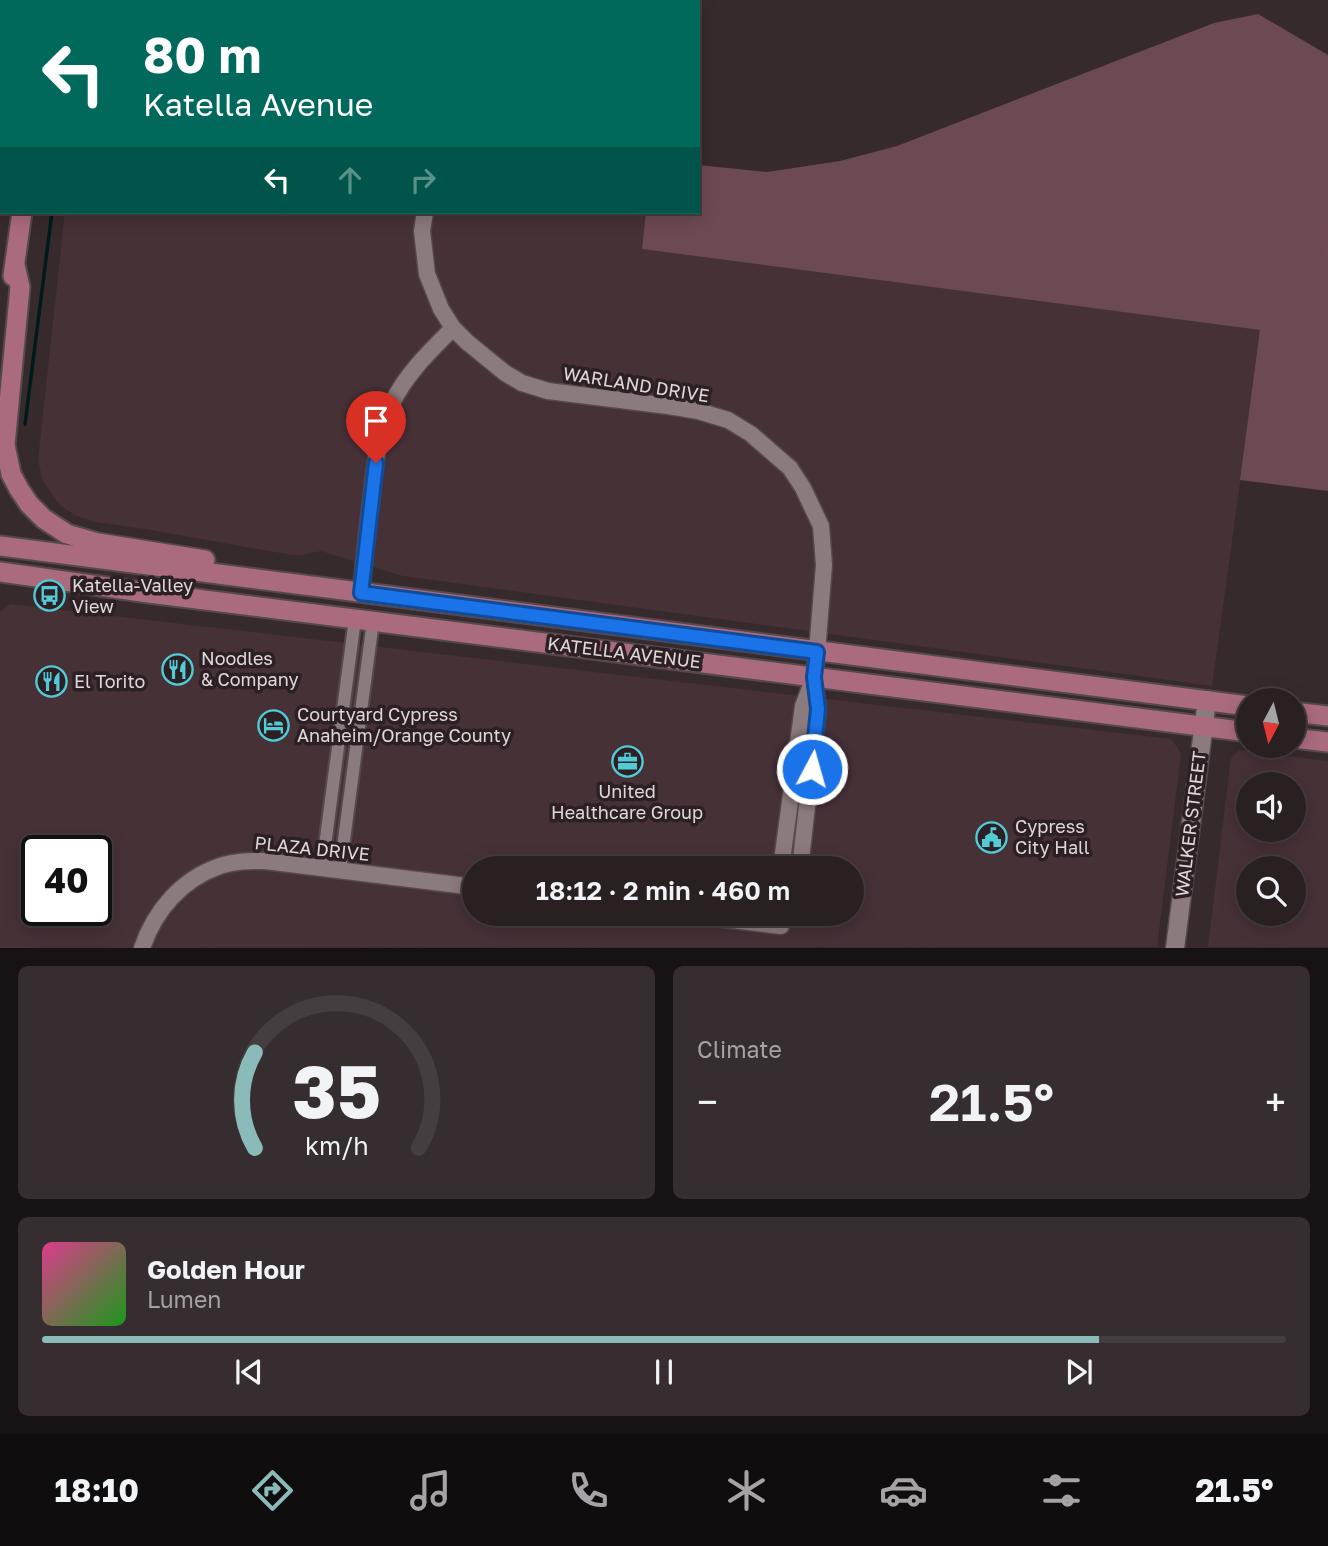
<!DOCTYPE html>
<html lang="en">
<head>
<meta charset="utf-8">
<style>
  :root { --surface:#292022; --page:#352d2f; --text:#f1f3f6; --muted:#a5a3a5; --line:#453e40; --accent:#8bbbb9 }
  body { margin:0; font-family:"Golos Text",sans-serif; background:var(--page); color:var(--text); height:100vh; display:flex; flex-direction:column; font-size:26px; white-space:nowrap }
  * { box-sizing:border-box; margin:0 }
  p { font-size:23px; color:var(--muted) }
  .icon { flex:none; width:38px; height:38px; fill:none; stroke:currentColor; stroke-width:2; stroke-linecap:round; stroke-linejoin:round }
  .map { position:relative; height:948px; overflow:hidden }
  .side { display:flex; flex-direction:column; gap:18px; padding:18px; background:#171213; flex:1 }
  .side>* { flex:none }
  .top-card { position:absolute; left:0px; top:0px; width:700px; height:214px; box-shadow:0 4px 18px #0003,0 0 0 2px var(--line); background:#00695c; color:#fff; overflow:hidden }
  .needle { width:46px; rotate:187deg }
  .buttons { position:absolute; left:1236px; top:688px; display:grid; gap:14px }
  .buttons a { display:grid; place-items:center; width:70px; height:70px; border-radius:50%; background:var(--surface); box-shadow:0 4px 18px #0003,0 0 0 2px var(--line); font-size:35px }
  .speed { position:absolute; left:21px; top:835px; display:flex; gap:14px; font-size:35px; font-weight:700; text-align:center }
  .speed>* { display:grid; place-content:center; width:91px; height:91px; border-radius:50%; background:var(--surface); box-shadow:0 4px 18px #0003,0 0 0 2px var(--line); line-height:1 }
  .speed .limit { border:4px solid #111; border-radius:10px; background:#fff; color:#111 }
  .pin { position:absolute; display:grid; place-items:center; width:60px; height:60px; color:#fff; margin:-72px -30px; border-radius:50% 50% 50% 0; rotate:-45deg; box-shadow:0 0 7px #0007 }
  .pin .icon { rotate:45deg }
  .me { position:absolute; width:77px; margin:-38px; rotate:6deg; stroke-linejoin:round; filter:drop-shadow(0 0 5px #0008) }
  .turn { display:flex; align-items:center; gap:24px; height:147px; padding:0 28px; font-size:32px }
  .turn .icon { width:91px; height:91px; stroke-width:2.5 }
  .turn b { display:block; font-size:49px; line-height:60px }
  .lanes { display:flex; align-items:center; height:66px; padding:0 28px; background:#0003; justify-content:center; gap:35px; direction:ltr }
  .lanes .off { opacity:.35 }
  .big { font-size:52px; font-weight:600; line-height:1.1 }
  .side .card { flex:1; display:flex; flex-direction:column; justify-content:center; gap:10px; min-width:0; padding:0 24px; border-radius:10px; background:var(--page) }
  .side .dial { align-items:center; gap:0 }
  .dial svg { height:182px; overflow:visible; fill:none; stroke:var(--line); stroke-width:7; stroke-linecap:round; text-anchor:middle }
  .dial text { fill:var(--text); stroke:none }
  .song { display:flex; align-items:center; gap:21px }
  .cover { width:84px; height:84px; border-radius:10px; background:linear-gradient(135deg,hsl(330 70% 55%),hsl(120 70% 35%)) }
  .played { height:7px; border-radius:4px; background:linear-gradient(90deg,var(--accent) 85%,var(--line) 85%) }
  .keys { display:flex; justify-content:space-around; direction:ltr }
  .heat { display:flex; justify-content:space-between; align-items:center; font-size:38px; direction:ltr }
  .side .tiles { flex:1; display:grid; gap:18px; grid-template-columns:1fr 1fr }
  .card:last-child { grid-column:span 2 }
  .trip { position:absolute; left:462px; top:856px; width:402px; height:70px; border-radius:35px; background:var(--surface); box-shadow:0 4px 18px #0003,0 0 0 2px var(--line); font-weight:600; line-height:70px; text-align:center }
  .dock { display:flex; height:112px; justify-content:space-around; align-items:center; background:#100d0e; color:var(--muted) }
  .dock .icon { width:49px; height:49px }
  .dock .active { color:var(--accent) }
  .dock b { font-size:32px; color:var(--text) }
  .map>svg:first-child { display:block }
  .built { fill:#463137; fill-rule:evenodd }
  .green { fill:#6c4a54 }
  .forest { fill:#714955 }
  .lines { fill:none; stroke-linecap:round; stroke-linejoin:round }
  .stream { stroke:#001a1c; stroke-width:3.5 }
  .minor-casing { stroke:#54494d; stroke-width:16 }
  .tertiary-casing { stroke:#54494d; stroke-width:19 }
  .secondary-casing { stroke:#54494d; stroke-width:21 }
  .primary-casing { stroke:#54494d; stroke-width:23 }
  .minor { stroke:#8b7a7e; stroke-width:12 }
  .tertiary { stroke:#8b7a7e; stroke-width:16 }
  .secondary { stroke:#8b7a7e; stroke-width:18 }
  .primary { stroke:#ab6b7f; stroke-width:19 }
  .route-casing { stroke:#114b97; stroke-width:18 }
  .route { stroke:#1a73e8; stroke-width:12 }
  .labels { text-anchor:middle; stroke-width:7; stroke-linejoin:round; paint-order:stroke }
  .street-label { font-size:18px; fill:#e0d7d9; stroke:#2d2024 }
  .poi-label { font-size:18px; fill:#e0d7d9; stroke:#2d2024; text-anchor:start }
</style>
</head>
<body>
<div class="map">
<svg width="1328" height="948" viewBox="0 0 1328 948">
  <rect width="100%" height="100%" fill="#372a2d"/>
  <path class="built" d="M151 0H674V2H149Z
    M65 212H646L642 249 1261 330 1212 686 403 576 321 551 301 555H292L145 529 96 522 76 516 59 504 43 481 38 460Z
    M10 604 1171 739 1181 753 1157 947 0 948V612ZM37 850H96V910H37ZM474 868H852V914H474Z
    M1239 750 1328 761V947H1208L1231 758ZM1293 784V830H1248V784ZM1293 868V914H1248V868Z"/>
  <path class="green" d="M1258 14 1328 55V491L1240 480 1260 330 642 249 646 212H698V165L767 172 840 161 897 146 1214 23Z"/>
  <path class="forest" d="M1328 219V259L1317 240 1321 224Z"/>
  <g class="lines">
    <path class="stream" d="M130 2 131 0
      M25 424 52 212"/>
    <defs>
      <path id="minor" d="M322 868 355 619
        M340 870 373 621"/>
      <path id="tertiary" d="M451 2V0
        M425 212 422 231 427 274 441 309 453 328 467 342 505 373 522 383 548 391 668 406 698 411 728 420 751 434 790 468 803 488 821 526 824 565 817 652 814 677 803 706 781 868
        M361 593C364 563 367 532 371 502 375 468 377 433 392 403 407 373 430 351 453 328
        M800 868 818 709 814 679
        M682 914 781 926
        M142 948C155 910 182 879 220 866 235 861 250 861 265 861L474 887"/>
      <path id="secondary" d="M1175 948 1207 700"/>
      <path id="primary" d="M18 2V0
        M48 2V0
        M0 144 2 130
        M15 265 20 287 5 445 11 474 19 489 29 504 44 519 67 534 98 543 205 560
        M13 276 22 212
        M0 546 1248 706
        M0 572 149 593 1248 732
        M1293 712 1328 716
        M1293 738 1328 742"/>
    </defs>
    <use href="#minor" class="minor-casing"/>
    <use href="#tertiary" class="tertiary-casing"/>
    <use href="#secondary" class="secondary-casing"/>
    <use href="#primary" class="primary-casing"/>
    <use href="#minor" class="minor"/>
    <use href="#tertiary" class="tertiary"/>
    <use href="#secondary" class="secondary"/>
    <use href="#primary" class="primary"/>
  </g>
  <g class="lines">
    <defs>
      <path id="route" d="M376 463 361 593 817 652 814 677 818 709 812 769"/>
    </defs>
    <use href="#route" class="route-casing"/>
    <use href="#route" class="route"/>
  </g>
  <defs>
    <symbol id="bus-ring" viewBox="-11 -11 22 22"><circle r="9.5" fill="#2d2024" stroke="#52cbd7" stroke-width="1.5"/><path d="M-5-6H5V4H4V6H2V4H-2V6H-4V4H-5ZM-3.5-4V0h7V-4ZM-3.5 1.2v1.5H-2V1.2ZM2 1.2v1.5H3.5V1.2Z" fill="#52cbd7"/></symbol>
    <symbol id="restaurant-ring" viewBox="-11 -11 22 22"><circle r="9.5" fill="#2d2024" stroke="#52cbd7" stroke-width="1.5"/><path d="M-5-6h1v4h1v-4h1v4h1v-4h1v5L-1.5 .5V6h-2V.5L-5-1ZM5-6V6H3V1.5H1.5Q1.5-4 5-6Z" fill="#52cbd7"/></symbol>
    <symbol id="hotel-ring" viewBox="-11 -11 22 22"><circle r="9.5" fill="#2d2024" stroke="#52cbd7" stroke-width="1.5"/><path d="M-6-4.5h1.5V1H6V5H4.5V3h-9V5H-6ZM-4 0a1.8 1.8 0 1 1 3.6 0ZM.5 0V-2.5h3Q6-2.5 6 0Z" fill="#52cbd7"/></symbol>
    <symbol id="office-ring" viewBox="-11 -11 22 22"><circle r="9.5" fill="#2d2024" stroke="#52cbd7" stroke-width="1.5"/><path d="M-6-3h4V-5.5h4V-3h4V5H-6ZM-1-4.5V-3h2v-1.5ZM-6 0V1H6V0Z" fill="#52cbd7"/></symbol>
    <symbol id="civic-ring" viewBox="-11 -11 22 22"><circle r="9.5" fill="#2d2024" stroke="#52cbd7" stroke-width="1.5"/><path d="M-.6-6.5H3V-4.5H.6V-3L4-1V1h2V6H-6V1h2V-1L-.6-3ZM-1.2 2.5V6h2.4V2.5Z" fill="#52cbd7"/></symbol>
  </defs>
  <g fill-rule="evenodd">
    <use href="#bus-ring" x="32" y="578" width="35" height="35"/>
    <use href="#restaurant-ring" x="160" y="652" width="35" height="35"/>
    <use href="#restaurant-ring" x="34" y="664" width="35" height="35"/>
    <use href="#hotel-ring" x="256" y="708" width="35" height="35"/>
    <use href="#office-ring" x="610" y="744" width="35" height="35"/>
    <use href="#civic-ring" x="974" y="820" width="35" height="35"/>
  </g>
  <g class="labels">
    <g class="street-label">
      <text transform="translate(636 385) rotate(9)" y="6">WARLAND DRIVE</text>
      <text transform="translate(624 653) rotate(7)" y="6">KATELLA AVENUE</text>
      <text transform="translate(1191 824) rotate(-83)" y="6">WALKER STREET</text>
      <text transform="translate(312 849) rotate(6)" y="6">PLAZA DRIVE</text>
    </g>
    <g class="poi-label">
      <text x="72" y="592">Katella-Valley<tspan x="72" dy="21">View</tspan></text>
      <text x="201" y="665">Noodles<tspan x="201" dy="21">&amp; Company</tspan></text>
      <text x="74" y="688">El Torito</text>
      <text x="297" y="721">Courtyard Cypress<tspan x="297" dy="21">Anaheim/Orange County</tspan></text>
      <text x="627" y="798" text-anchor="middle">United<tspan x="627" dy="21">Healthcare Group</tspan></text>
      <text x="1015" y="833">Cypress<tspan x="1015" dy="21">City Hall</tspan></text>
    </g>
  </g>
</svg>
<div class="buttons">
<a><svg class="needle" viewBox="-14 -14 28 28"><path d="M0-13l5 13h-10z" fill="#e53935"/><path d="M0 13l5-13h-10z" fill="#a5a3a5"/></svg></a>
<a><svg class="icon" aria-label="sound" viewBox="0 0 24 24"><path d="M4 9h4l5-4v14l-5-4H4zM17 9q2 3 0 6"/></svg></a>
<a><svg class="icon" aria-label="search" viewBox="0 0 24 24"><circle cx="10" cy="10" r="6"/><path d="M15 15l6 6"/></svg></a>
</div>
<div class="speed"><div class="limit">40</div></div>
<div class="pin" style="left:376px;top:463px;background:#d93025"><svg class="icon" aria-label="arrive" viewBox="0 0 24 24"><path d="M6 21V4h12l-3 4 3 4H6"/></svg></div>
<svg class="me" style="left:812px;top:769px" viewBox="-20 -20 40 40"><circle r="17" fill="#1a73e8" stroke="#fff" stroke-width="3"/><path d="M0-11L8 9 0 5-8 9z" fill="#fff"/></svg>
<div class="trip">18:12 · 2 min · 460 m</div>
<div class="top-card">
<div class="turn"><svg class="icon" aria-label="left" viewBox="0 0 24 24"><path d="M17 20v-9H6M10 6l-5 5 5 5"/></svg><div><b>80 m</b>Katella Avenue</div></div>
<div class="lanes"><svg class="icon" aria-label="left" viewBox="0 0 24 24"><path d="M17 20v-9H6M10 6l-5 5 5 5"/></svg><svg class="icon off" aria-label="ahead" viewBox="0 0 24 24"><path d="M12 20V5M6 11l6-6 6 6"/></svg><svg class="icon off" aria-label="right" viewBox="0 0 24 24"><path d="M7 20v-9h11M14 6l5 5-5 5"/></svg></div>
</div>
</div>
<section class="side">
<div class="tiles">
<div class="card dial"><svg viewBox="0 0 100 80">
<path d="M14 69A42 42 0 1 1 86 69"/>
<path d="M14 69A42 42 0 0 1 14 27" stroke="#8bbbb9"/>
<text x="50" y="56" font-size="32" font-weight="700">35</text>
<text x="50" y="72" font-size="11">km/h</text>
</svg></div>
<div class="card"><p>Climate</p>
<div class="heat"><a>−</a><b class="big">21.5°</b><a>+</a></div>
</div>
<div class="card">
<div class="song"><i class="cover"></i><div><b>Golden Hour</b><p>Lumen</p></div></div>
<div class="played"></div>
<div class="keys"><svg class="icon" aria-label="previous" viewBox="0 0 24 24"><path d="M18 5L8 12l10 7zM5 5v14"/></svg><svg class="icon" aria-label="pause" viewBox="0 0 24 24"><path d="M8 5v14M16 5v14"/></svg><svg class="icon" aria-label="next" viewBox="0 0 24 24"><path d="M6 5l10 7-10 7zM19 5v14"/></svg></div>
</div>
</div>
</section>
<nav class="dock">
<b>18:10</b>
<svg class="icon active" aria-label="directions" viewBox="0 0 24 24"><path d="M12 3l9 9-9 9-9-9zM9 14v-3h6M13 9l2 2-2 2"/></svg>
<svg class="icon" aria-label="music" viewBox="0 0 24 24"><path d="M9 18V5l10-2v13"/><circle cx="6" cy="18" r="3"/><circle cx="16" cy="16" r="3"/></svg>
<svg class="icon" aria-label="phone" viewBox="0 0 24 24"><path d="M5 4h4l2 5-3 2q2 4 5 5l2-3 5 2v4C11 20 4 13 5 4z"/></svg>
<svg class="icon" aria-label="climate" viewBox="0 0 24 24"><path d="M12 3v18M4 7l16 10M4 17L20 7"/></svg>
<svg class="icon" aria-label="car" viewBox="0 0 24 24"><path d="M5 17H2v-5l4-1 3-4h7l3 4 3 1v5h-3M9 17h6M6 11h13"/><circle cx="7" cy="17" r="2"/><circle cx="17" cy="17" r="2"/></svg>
<svg class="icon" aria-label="filters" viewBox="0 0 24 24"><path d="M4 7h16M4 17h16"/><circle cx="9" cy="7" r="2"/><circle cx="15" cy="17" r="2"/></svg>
<b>21.5°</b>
</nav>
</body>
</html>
